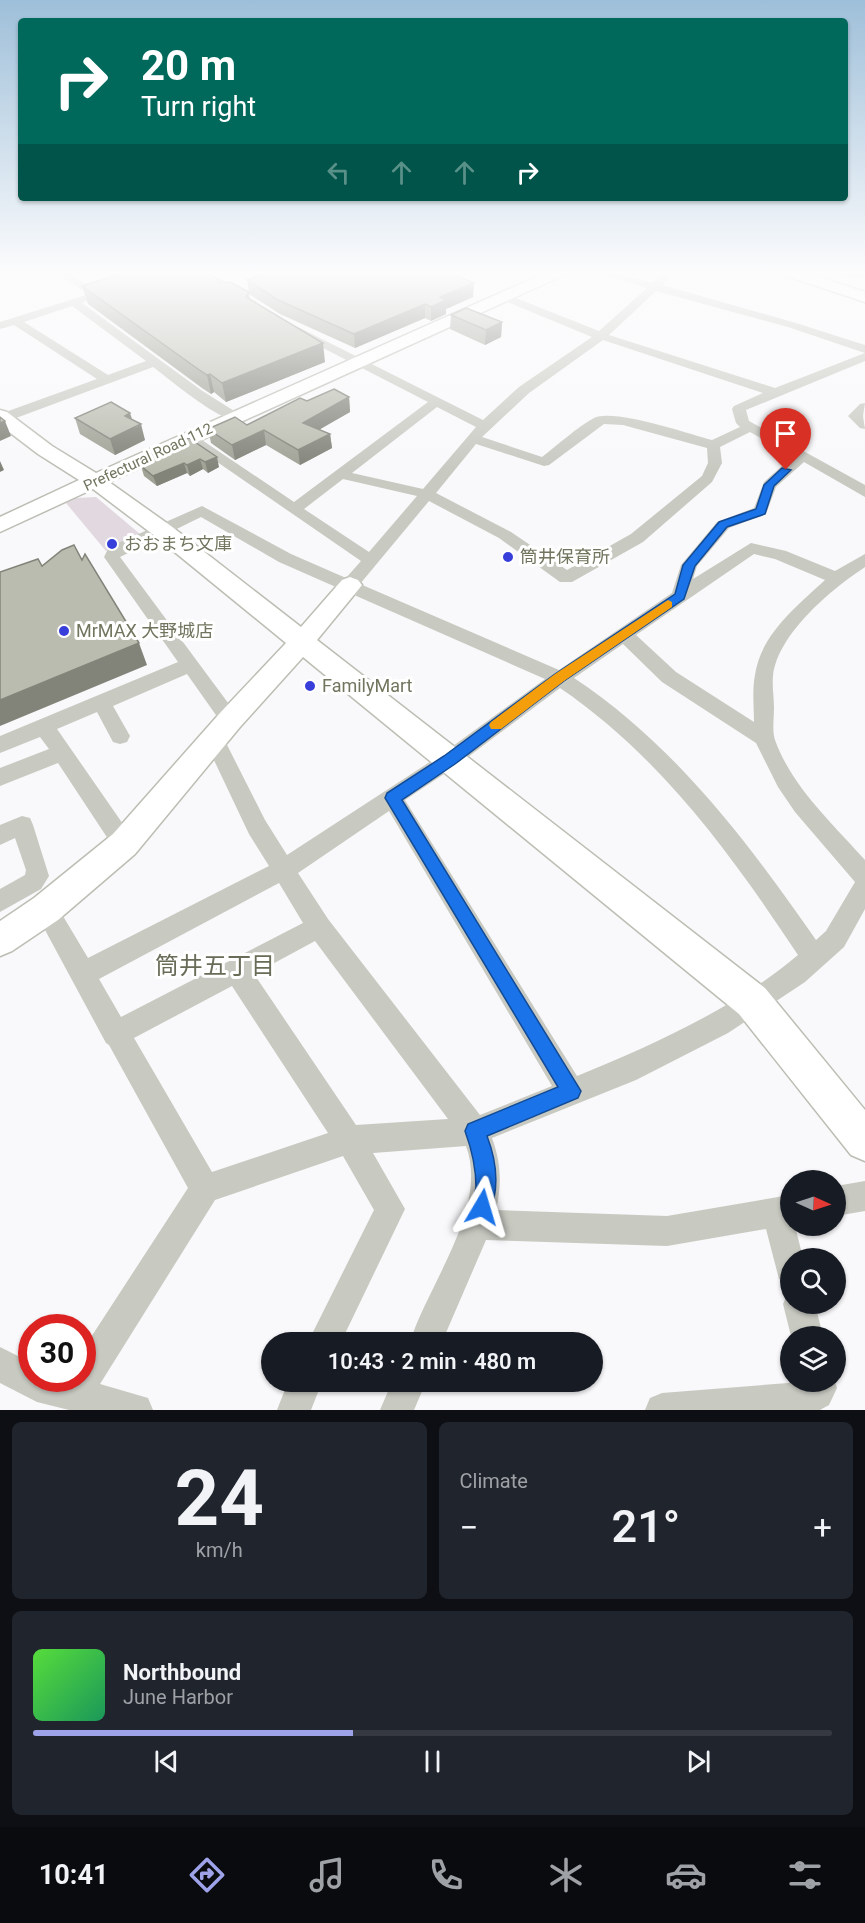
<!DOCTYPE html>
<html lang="en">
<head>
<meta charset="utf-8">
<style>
  :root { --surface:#171b24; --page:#20242c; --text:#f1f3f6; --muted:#9ea1a6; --line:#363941; --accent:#9da2e9 }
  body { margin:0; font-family:Roboto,"Noto Sans JP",sans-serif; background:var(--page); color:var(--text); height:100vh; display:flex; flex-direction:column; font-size:22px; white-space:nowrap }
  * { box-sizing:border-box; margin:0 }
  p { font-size:20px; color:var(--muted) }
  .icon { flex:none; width:33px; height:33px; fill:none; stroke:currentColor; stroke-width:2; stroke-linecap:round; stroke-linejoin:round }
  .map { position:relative; height:1410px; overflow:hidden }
  .sheet { display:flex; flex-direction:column; gap:12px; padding:12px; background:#0d0f14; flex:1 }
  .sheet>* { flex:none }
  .guide { position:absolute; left:18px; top:18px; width:830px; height:183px; border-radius:6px; box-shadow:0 2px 4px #0004; background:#00695c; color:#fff; overflow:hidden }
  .needle { width:39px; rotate:93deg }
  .tools { position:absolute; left:780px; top:1170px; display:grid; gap:12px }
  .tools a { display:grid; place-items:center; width:66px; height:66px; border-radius:50%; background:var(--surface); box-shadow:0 2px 4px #0004; font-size:30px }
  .speed { position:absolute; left:18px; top:1314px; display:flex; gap:12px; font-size:30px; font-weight:700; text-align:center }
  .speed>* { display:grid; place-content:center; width:78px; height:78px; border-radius:50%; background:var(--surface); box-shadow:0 2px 4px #0004; line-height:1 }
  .speed .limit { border:9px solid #d22; background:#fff; color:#111 }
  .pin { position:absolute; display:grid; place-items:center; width:51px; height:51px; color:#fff; margin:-62px -26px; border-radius:50% 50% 50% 0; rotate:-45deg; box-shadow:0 0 6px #0007 }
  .pin .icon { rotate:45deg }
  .me { position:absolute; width:66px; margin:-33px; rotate:7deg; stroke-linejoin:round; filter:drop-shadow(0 0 4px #0008) }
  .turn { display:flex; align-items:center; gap:21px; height:126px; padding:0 24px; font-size:27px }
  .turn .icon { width:78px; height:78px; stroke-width:2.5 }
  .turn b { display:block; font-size:42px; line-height:51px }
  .lanes { display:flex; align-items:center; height:57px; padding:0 24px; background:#0003; justify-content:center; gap:30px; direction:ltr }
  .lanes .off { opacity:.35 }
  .big { font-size:45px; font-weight:600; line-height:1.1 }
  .sheet .tile { flex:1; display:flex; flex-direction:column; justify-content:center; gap:9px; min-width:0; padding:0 21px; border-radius:9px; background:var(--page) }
  .sheet .dial { align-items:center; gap:0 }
  .dial b { font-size:78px; line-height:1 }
  .song { display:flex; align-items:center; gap:18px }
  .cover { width:72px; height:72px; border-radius:9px; background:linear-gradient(135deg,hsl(110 70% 55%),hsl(150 70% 35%)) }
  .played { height:6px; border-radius:3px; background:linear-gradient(90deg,var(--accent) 40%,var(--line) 40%) }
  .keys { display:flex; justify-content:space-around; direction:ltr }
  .heat { display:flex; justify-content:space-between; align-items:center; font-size:33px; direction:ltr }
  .sheet .tiles { flex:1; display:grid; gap:12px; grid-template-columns:1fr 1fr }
  .tile:last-child { grid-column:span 2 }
  .trip { position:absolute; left:261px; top:1332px; width:342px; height:60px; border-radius:30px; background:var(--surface); box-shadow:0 2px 4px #0004; font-weight:600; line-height:60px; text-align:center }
  .menu { display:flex; height:96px; justify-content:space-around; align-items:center; background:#090b0e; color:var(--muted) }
  .menu .icon { width:42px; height:42px }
  .menu .current { color:var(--accent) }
  .menu b { font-size:27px; color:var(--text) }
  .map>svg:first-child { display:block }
  .green { fill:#e1d9df }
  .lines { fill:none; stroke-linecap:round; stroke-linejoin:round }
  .secondary-casing { stroke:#bcbeb4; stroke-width:3 }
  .street { fill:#c8c9c1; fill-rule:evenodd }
  .secondary { fill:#fff; fill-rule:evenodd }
  .wall { fill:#a0a296 }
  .shaded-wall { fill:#82847a }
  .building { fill:#babcaf; stroke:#82847a; stroke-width:1.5 }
  .route { fill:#1a73e8; stroke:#114b97; stroke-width:1.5 }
  .slow { fill:#f59e0b }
  .poi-dot { fill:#373eda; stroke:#fff; stroke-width:2 }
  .labels { text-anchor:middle; stroke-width:6; stroke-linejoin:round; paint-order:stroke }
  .far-street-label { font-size:15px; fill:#71755e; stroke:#fff }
  .poi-label { font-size:18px; fill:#71755e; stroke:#fff; text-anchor:start }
  .near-neighbourhood-label { font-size:24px; fill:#696d58; stroke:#fff }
</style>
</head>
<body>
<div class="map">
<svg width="865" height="1410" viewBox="0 0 865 1410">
  <rect width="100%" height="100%" fill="#f9f8fa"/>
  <path class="green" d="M96 497 140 534 139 538 106 551 66 503 76 498Z"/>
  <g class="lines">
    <defs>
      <path id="secondary" d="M547 272H566L564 275 109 482 171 526 301 627 342 580 350 577 358 580 362 585 358 590 317 640 765 988 865 1110V1161L851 1155 739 1014 303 657 240 727 135 854 58 920 12 951 0 956V921L34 898 113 834 220 713 286 643 155 536 93 489 0 532V517L79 480 38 454 0 425V410L7 412 52 446 96 473Z
        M782 272H804L865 292V302L784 275Z"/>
    </defs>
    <use href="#secondary" class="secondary-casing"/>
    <path class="street" d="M0 272H9L0 276Z
      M55 272H67L102 295 97 298 93 297Z
      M456 272H470L454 281H446V277Z
      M597 272H614L652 283 664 272H675L662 285 796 323 865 345V353L788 327 656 291 609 335 775 388 865 353V361L746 410 749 421 865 485V497L804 462 776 487 766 514 729 528 697 566 693 579 751 543 786 551 835 571 865 554V567C832 589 778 633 773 676 772 686 774 698 774 708 774 718 772 731 775 740 792 787 832 823 865 860V909L844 947 805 982 728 1033 636 1080 492 1138C501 1162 502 1185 496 1210L667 1216 790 1195V1226H795L803 1258H790V1283L779 1279 766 1229 667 1246 486 1240 442 1342H410C428 1284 489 1208 466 1146L373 1153 405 1209 341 1342H308L374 1210 343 1156 215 1200 100 1384 148 1398 153 1410H69L37 1402 0 1383V1347L32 1363V1378H82V1351L188 1188 109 1045 106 1043 38 917 34 909 38 901 46 898 54 901 88 958 269 866 249 834 204 739 207 733 214 731 221 733 265 820 287 855 442 754 545 679 279 562 201 517 120 557 237 715 240 720 237 725 230 728 223 725 187 674 113 706 130 736 127 742 120 744 113 742 97 712 57 729 132 837 135 844 132 851 124 854 116 851 58 763 0 786V768L49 749 40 737 0 753V736L178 662 104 557 109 547 202 506 291 554 346 578 361 561 181 437 188 433 193 434 294 502 428 402 290 331V327H298L483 420 519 387 592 337 500 299V295H508L599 331 647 288ZM603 340 763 393 734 406 732 409 736 423 740 427 712 440C689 434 613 408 594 418 576 428 559 444 542 457L482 437 529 393ZM437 407 476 427 423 489 352 473ZM604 424 623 425 707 448 708 463 702 476 631 534 567 570 511 532 436 493 476 444 544 466 549 465ZM750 432 793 456 764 482 754 508 717 522 681 565 672 593 559 670 360 584 429 501 499 538 560 582H572L643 542 712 482 722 463 720 447ZM343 479 417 496 369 552 304 509ZM754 554 775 559 825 580C797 606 761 634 755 675 752 690 754 707 754 722L676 672 636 635ZM623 644 662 682 756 743 778 787 795 812 855 882 826 931 816 940C747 841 675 745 574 678ZM560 688C661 757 731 854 798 955 737 1007 651 1046 577 1076L405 800 456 766ZM389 811 552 1086 480 1115 328 919 298 873ZM279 883 303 923 121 1017 99 979ZM315 941 448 1119 356 1125 254 974ZM232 986 328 1133 212 1172 134 1038Z
      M827 272H865V278L832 275Z
      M86 295 91 298 82 303 201 390 239 414 241 417 239 420C222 424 168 378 153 367L8 421H0V414L97 379 14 325 0 329V322ZM72 306 146 361 108 375 24 322Z
      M865 403 863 416 865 429 860 428 848 416 860 404Z
      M22 816 30 818 33 825 49 876 41 889 0 912V889L25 875 26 870 15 838 0 845V825Z
      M865 1181V1211L836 1216V1186Z
      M790 1292V1304H815L823 1336H791L783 1304 788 1293Z
      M288 1382H322L311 1410H277Z
      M392 1382H426L414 1410H380Z
      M801 1382H835L837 1388 829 1405 820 1410H645L650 1398 662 1393Z"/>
    <use href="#secondary" class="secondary"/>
  </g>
  <path class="wall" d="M247 280 473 297 446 309V314L431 321 425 318 355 348 280 314 249 294 250 299 325 362 226 402 214 392 211 394 202 388 88 304 82 286 225 283 249 292Z
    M451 315 502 322 501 337 485 345 450 329Z
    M349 397 350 412 319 429 330 434 332 448 300 465 266 445 235 460 211 443 208 429 247 425 307 401Z
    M75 418 132 420 145 440 115 455 80 434Z
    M189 438 219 467 208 473 203 469 190 476 187 473 157 486 144 476 141 466Z"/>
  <path class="shaded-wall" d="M474 283 473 297 446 309V314L431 321V307L440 297Z
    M425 304V318L355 348 354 334Z
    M502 322 501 337 485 345 486 330Z
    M323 343 325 362 226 402 222 383Z
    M210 374 214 392 211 394 207 375Z
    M349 397 350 412 305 438 303 423Z
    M130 413 135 428 141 424 145 440 115 455 110 439 125 416Z
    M5 421 11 436 0 441V423Z
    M264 430 266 445 235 460 232 445Z
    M330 434 332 448 300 465 298 450Z
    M217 457 219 467 208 473 205 462Z
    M200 459 203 469 190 476 187 465Z
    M0 461 4 470 0 472Z
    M184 463 187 473 157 486 153 476Z
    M139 643 147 665 0 726V700Z"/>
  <path class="building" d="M125 272H205L225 283 230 282 249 292 246 297 323 343 222 383 210 374 207 375 198 369 82 286Z
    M270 272H447L474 283 440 297 446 300 431 307 425 304 354 334 278 300 247 280Z
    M466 308 502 322 486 330 451 315Z
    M334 389 349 397 303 423 330 434 298 450 264 430 232 445 208 429 235 417 247 425 300 398 307 401Z
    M111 402 130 413 125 416 141 424 110 439 75 418Z
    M0 417 5 421 0 423Z
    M189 438 217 457 205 462 200 459 187 465 184 463 153 476 141 466 147 456Z
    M74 545 82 560 85 554 139 643 0 700V572L38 559 42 566 62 550Z"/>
  <linearGradient id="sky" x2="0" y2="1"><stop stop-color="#9ebfd9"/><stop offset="0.58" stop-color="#fcfcfd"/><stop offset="1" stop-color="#fcfcfd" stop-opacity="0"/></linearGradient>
  <rect width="865" height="470" fill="url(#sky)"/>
  <path class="route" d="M782 468 791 470 774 486 765 514 727 527 695 566 684 599 564 681 455 764 402 800 581 1091 578 1098 487 1136C497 1162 500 1188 489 1214L482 1217 474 1214C470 1204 475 1197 476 1187 476 1166 472 1150 465 1131L468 1124 558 1087 385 798 387 793 444 756 555 674 675 594 683 565 719 522 756 509 764 485Z"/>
  <path class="slow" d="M668 600 672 602V607L564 681 501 729H491L489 725 491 722 555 674Z"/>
  <g class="poi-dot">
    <circle cx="112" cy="544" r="6"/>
    <circle cx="508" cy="557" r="6"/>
    <circle cx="64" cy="631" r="6"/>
    <circle cx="310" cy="686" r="6"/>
  </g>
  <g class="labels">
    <g class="far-street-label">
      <text transform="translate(148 457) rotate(-25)" y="5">Prefectural Road 112</text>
    </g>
    <g class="poi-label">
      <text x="124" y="550">おおまち文庫</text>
      <text x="520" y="563">筒井保育所</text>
      <text x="76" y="637">MrMAX 大野城店</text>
      <text x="322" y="692">FamilyMart</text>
    </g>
    <g class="near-neighbourhood-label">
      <text x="215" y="974">筒井五丁目</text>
    </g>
  </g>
</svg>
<div class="tools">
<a><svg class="needle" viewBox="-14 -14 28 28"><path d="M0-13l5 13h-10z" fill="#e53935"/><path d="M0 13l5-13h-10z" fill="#9ea1a6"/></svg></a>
<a><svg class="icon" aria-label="search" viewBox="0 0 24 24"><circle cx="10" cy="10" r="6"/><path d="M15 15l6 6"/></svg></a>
<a><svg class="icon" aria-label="layers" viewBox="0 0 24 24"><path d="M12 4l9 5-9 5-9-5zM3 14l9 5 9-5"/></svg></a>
</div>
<div class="speed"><div class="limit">30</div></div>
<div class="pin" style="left:786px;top:470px;background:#d93025"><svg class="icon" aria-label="arrive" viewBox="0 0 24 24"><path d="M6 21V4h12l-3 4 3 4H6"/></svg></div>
<svg class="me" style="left:482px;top:1207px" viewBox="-20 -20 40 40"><path d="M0-17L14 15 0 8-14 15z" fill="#1a73e8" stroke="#fff" stroke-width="4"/></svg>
<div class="trip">10:43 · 2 min · 480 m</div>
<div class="guide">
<div class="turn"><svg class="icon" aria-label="right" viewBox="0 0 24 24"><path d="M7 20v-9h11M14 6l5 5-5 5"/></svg><div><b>20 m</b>Turn right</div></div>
<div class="lanes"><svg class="icon off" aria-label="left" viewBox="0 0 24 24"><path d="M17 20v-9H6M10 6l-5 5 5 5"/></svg><svg class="icon off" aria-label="ahead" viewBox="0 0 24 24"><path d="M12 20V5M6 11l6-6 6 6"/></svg><svg class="icon off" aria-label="ahead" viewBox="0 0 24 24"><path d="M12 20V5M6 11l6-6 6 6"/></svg><svg class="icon" aria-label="right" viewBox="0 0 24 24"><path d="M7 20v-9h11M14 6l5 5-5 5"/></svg></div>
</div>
</div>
<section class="sheet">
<div class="tiles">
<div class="tile dial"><b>24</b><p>km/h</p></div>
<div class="tile"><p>Climate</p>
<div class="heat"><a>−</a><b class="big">21°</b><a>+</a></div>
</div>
<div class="tile">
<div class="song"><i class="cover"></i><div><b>Northbound</b><p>June Harbor</p></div></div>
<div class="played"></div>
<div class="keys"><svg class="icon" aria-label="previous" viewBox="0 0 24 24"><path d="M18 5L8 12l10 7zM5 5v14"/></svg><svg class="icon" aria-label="pause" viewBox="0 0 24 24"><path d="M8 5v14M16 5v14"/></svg><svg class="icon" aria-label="next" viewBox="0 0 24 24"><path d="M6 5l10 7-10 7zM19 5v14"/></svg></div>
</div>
</div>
</section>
<nav class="menu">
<b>10:41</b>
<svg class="icon current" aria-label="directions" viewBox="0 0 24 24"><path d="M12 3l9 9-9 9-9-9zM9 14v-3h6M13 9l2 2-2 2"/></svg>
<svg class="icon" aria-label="music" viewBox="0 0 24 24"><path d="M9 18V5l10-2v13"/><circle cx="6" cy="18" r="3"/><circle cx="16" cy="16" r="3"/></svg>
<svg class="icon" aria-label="phone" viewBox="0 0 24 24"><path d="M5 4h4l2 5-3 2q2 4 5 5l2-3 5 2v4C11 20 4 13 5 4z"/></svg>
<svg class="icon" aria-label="climate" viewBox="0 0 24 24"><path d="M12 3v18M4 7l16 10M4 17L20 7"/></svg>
<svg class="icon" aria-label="car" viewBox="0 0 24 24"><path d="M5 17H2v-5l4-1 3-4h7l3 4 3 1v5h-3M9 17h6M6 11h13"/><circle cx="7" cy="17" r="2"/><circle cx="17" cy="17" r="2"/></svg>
<svg class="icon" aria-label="filters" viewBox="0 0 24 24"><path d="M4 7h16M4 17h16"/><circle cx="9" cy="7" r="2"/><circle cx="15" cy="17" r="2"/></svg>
</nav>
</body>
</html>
